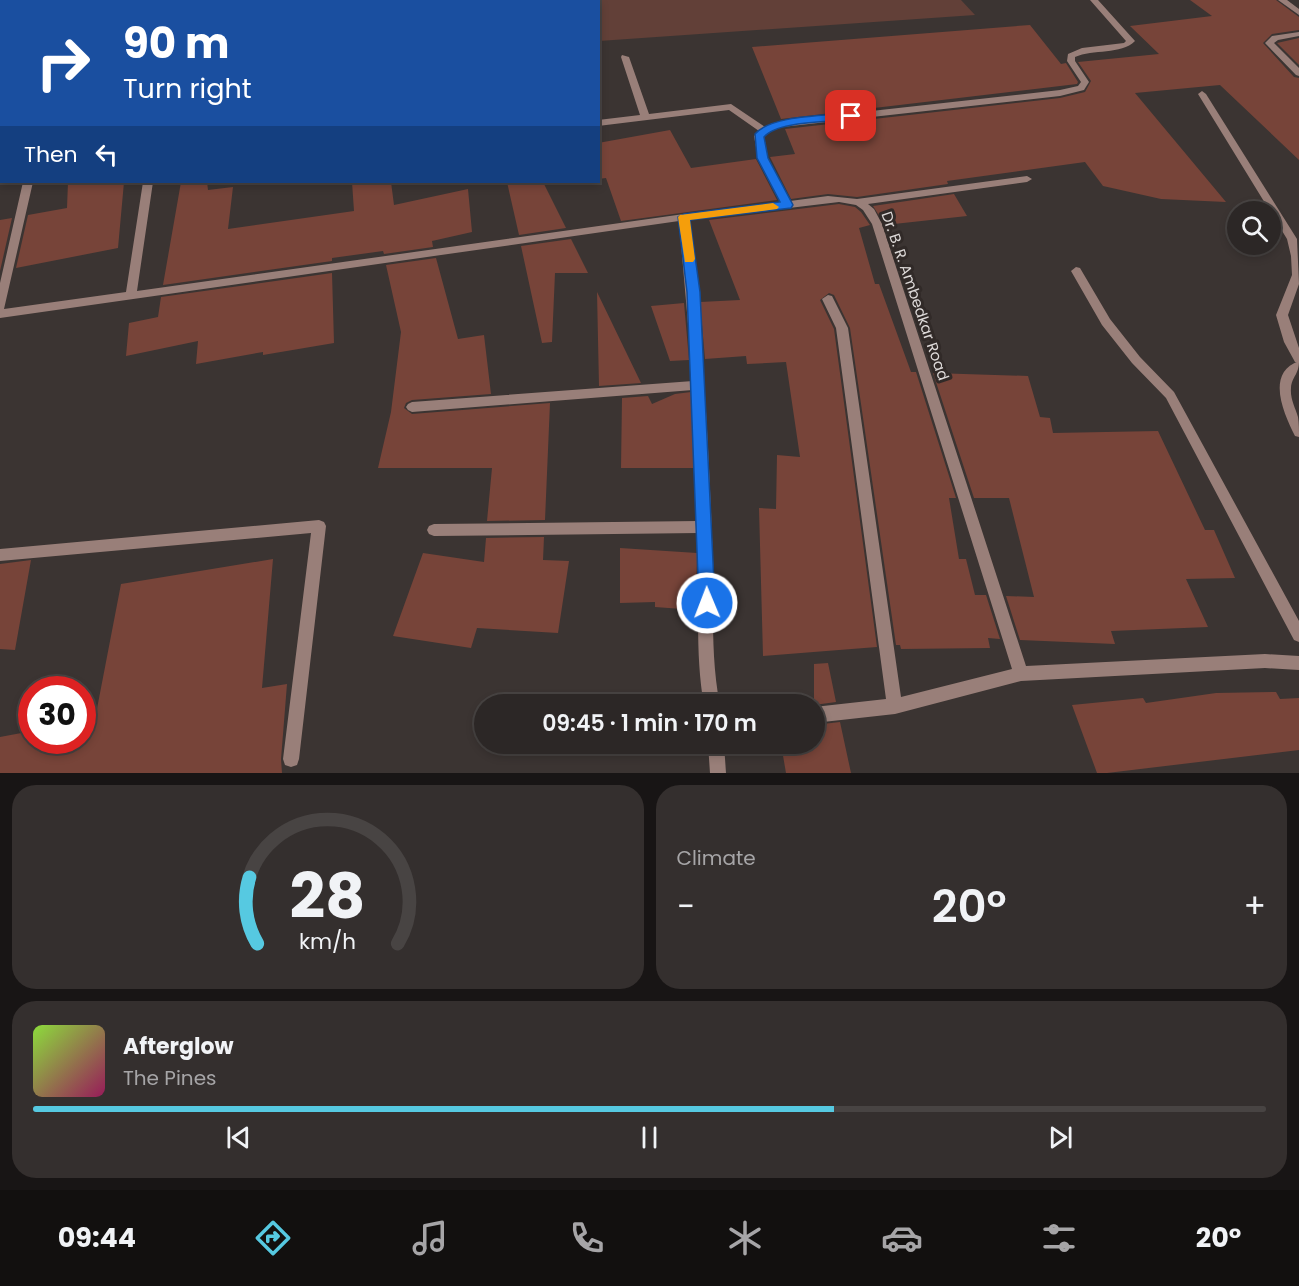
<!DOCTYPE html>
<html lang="en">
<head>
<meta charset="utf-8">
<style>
  :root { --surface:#2c2726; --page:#342f2e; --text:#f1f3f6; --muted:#a6a5a7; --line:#484443; --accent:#56c9e1 }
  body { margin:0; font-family:Poppins,sans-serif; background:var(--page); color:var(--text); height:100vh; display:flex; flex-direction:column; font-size:22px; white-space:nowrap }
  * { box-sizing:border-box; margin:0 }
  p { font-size:20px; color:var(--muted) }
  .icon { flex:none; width:33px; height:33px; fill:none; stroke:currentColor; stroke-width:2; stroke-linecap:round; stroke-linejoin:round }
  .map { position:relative; height:773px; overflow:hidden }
  .sheet { display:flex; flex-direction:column; gap:12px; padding:12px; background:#181515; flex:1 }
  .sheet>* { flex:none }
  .guide { position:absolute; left:0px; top:0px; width:600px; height:183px; box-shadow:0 3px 9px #0003,0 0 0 2px var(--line); background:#1a4fa0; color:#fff; overflow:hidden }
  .tools { position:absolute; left:1227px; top:201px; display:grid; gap:12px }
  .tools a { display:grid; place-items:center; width:54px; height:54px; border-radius:50%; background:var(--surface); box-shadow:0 3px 9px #0003,0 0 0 2px var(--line); font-size:30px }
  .speed { position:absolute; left:18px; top:676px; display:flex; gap:12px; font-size:30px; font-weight:700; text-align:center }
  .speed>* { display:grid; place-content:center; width:78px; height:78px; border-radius:50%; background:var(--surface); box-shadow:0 3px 9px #0003,0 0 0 2px var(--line); line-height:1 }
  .speed .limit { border:9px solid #d22; background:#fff; color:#111 }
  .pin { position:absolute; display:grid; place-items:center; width:51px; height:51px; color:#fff; margin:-26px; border-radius:12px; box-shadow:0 3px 9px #0006 }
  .me { position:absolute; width:66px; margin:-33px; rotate:359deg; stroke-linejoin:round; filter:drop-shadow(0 0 4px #0008) }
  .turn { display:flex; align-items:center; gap:21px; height:126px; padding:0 24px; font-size:27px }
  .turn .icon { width:78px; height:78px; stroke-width:2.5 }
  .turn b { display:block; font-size:42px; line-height:51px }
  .then { display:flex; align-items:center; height:57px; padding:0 24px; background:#0003; gap:12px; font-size:22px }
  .big { font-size:45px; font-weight:600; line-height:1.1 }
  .sheet .card { flex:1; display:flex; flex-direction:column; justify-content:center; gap:9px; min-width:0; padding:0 21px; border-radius:24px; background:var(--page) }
  .sheet .dial { align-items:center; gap:0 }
  .dial svg { height:156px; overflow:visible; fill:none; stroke:var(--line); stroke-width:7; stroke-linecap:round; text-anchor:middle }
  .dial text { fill:var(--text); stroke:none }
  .song { display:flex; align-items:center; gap:18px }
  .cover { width:72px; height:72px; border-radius:9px; background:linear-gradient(135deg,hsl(90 70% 55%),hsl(330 70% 35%)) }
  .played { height:6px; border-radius:3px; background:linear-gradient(90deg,var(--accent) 65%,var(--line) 65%) }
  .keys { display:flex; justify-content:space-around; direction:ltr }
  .heat { display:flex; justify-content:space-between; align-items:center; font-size:33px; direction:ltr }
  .sheet .tiles { flex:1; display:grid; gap:12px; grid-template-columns:1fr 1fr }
  .card:last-child { grid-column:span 2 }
  .trip { position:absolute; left:474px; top:694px; width:351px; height:60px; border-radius:30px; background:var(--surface); box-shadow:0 3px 9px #0003,0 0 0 2px var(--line); font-weight:600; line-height:60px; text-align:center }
  .menu { display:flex; height:96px; justify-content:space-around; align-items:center; background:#12100f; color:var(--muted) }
  .menu .icon { width:42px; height:42px }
  .menu .selected { color:var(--accent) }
  .menu b { font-size:27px; color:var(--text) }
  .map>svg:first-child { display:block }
  .green { fill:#624038 }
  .building { fill:#774439 }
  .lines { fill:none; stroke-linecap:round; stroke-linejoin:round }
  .lane { fill:#997f79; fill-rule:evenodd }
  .street { fill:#997f79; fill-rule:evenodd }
  .secondary { fill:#d1a89f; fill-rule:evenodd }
  .route { fill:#1a73e8; stroke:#114b97; stroke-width:1.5 }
  .slow { fill:#f59e0b }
  .labels { text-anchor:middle; stroke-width:6; stroke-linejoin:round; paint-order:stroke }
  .street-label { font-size:15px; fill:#dedad9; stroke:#312a28 }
</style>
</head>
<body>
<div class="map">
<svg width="1299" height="773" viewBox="0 0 1299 773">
  <rect width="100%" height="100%" fill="#3b3432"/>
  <path class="green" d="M227 0H961L975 15 599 41 598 2Z"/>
  <path class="building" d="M1190 0H1276L1299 17V30L1272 34 1263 43 1294 77 1299 78V160L1220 85 1135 93 1226 202 1161 199 1103 186 1085 162 947 181 948 184 857 197 828 194 791 199 770 157 795 154 785 129 1060 98 1085 92 1091 81 1078 62 1159 54 1130 26 1212 16Z
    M1030 25 1061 64 1066 63 1078 82 1077 84 781 119 752 47Z
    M1299 38V65L1277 43Z
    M670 130 691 168 756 159 777 200 621 221 606 178 598 179V143Z
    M68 182H124L118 248 16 268 28 215 67 208Z
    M181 182H207L208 190 233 187 228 229 354 211 352 182H391L394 205 468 189 472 232 432 241 433 247 384 254 383 251 332 258V261L163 285Z
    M507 182H543L566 228 519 235Z
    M954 194 967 216 885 225 873 206Z
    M839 204 855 207 861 212 870 225 859 228 875 284H879L911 372H916L956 498H949L959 559H966L975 595H986L1000 639 988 638 990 648 901 649 900 645H896L850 328 834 295 829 293 820 300 834 329 877 647 763 656 759 508 776 509 777 455 800 457 786 362 747 364 746 356 705 359 700 302 740 300 709 220Z
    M12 218 0 271V220Z
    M571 239 588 273H555L552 342 542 343 521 246Z
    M436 258 458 339 484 335 491 394 412 400 406 403 404 408 412 414 550 403 545 520 487 521 492 468H378L391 412 401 332 386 265Z
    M332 273 334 343 263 355V352L196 364 198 341 126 356 129 323 158 317 161 297Z
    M597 292 641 383 599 386Z
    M684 303 689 360 670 361 651 306Z
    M933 373 1028 376 1040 417 1050 418 1053 433 1158 431 1205 530H1214L1235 578 1186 579 1208 627 1111 631 1115 644 1020 640 1006 596 1034 597 1009 498H974Z
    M691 392 694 468H621L622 398 648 396 652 404 675 394Z
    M544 537 543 560 569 561 558 633 477 628 471 648 393 636 423 553 484 562 486 538Z
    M620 548 697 553 696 610 655 607V602L620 603Z
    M273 559 262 688 287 684 281 759 282 773H0V737L32 731V741H82V721L95 719 121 584Z
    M31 560 15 650 0 649V564Z
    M828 663 836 702 814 705V664Z
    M1276 692 1280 699 1299 698V750L1107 773H1097L1072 705 1143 698 1146 703 1216 693Z
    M840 722 851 773H786L781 744H814V725Z"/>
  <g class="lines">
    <path class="lane" d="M1202 91 1206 94 1297 239 1299 284 1288 315 1299 348V363L1295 362 1284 342 1276 315 1292 275 1291 256 1287 239 1198 94Z"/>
    <path class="street" d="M1 0H9V2L2 3Z
      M1090 0H1098L1135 41C1121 55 1093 49 1075 57V61L1089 82 1084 90 1060 96 782 127 767 132 764 136 768 158 790 201 828 196 857 199 1027 176 1032 179 1027 182 868 204 874 209 882 224 1026 666 1265 654 1299 656V670L1265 668 1021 681 895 714 814 723V707L886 699 836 328 822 299 828 295 832 296 848 328 901 697 1012 669 872 224 863 210 856 205 839 202 689 220C702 325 708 431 712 537 715 593 709 650 720 705H704C694 649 700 590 699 533L434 536 429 534 427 530 429 526 434 524 698 521 693 390 412 412 408 410 406 407 408 404 412 402 693 381 679 221 0 318V283L23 182H33L4 309 126 292 143 182H153L137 291 684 214 781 202 758 158 754 136 759 131 729 110 598 126V120L640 115 621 57 622 55 629 57 649 114 731 104 765 127 781 121 1060 90 1078 86 1081 82 1067 61 1068 54 1082 48 1124 43 1126 41Z
      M1278 0H1287L1299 9V15Z
      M0 16H2L0 27Z
      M1299 32V36L1278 40 1274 43 1299 68V76L1296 75 1265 43 1272 36Z
      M0 72H2V78H0Z
      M1076 267 1080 268 1110 319 1140 357 1174 392 1299 621V642L1294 640 1166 398 1132 363 1102 325 1071 271Z
      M1299 361C1299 375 1292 376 1291 388 1290 399 1295 407 1298 417 1299 423 1299 431 1299 437L1295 436C1284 414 1265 373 1299 361Z
      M319 520 324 522 326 526 299 759 297 765 291 767 285 765 283 759 311 533 0 561V549Z
      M708 744H724L726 773H710Z"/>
    <path class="secondary" d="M52 0H60L51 2Z
      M0 120H2V126H0Z"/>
  </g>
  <path class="route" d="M851 113 854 114V119C832 123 778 120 764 137L768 158 793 205 791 208 690 220 700 292 715 603 713 608 707 610 701 608 699 603 687 292 678 217 684 214 780 202 757 158 755 134C771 115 826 116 851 113Z"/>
  <path class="slow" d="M773 203 779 207 777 209 690 220 695 259 693 262H685L678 217 680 215Z"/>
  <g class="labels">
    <g class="street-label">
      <text transform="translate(915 296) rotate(71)" y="5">Dr. B. R. Ambedkar Road</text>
    </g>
  </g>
</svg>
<div class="tools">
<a><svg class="icon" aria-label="search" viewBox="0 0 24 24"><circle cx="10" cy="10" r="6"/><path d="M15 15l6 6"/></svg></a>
</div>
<div class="speed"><div class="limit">30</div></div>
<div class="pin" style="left:851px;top:116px;background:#d93025"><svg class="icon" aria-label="arrive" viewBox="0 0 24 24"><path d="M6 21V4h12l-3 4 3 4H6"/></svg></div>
<svg class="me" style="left:707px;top:603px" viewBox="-20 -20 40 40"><circle r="17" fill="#1a73e8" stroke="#fff" stroke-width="3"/><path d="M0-11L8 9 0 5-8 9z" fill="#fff"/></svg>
<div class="trip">09:45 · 1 min · 170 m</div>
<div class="guide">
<div class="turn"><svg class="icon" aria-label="right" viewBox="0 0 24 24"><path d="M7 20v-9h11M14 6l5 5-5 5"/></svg><div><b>90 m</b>Turn right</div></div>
<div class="then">Then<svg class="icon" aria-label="left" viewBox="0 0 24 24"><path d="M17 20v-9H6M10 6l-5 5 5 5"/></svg></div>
</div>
</div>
<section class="sheet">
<div class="tiles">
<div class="card dial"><svg viewBox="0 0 100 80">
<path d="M14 69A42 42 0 1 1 86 69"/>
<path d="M14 69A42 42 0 0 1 10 35" stroke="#56c9e1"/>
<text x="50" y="56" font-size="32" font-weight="700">28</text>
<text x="50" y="72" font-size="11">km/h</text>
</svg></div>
<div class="card"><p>Climate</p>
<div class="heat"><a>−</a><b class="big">20°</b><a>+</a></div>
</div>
<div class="card">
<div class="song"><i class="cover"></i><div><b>Afterglow</b><p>The Pines</p></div></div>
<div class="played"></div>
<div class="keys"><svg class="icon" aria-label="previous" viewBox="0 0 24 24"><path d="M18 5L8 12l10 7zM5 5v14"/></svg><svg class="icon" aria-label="pause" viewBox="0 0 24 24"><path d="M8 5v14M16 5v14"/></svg><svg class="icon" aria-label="next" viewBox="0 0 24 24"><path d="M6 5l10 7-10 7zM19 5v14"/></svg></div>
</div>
</div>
</section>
<nav class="menu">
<b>09:44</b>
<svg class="icon selected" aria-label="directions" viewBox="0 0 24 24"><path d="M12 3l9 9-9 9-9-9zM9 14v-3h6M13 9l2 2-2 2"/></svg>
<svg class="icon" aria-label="music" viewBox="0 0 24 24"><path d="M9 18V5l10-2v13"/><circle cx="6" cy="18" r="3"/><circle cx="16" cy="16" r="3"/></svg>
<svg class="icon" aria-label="phone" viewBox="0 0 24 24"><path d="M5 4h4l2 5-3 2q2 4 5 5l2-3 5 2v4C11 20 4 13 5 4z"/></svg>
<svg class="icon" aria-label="climate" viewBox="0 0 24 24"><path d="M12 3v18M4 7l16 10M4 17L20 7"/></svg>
<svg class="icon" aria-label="car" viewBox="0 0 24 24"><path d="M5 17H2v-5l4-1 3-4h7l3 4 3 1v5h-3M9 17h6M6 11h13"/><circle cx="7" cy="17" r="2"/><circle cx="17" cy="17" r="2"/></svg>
<svg class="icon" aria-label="filters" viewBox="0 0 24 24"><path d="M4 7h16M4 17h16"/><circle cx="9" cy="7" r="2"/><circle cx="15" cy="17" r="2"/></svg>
<b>20°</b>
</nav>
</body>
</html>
